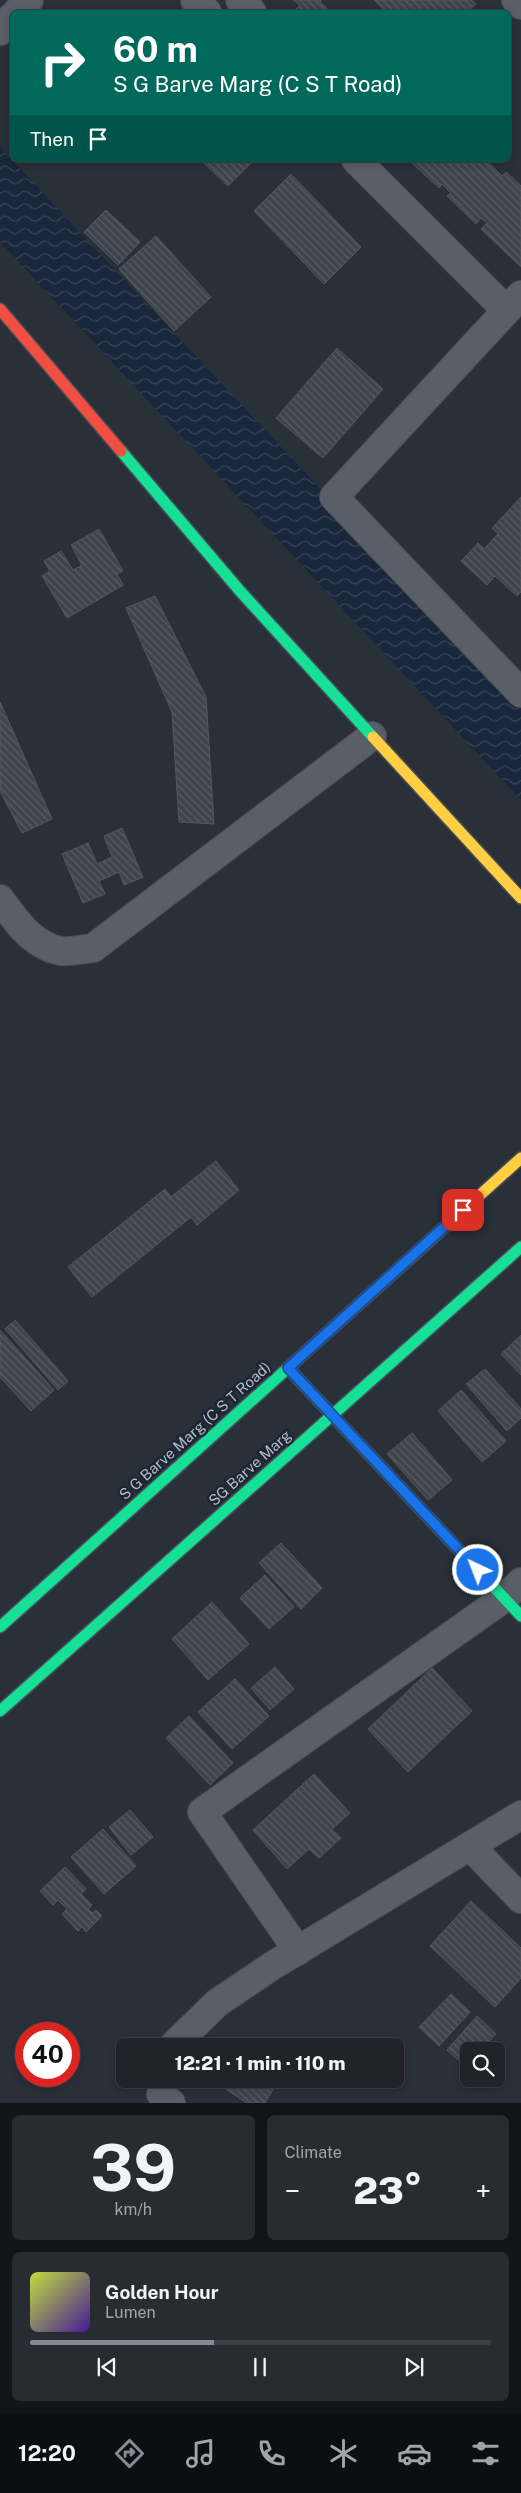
<!DOCTYPE html>
<html lang="en">
<head>
<meta charset="utf-8">
<style>
  :root { --surface:#20242a; --page:#282c32; --text:#f1f3f6; --muted:#a2a4a8; --line:#3d4147; --accent:#848b96 }
  body { margin:0; font-family:"Public Sans",sans-serif; background:var(--page); color:var(--text); height:100vh; display:flex; flex-direction:column; font-size:19px; white-space:nowrap }
  * { box-sizing:border-box; margin:0 }
  p { font-size:16px; color:var(--muted) }
  .icon { flex:none; width:28px; height:28px; fill:none; stroke:currentColor; stroke-width:2; stroke-linecap:round; stroke-linejoin:round }
  .map { position:relative; height:2103px; overflow:hidden }
  .sheet { display:flex; flex-direction:column; gap:12px; padding:12px; background:#121417; flex:1 }
  .sheet>* { flex:none }
  .hud { position:absolute; left:10px; top:10px; width:501px; height:152px; border-radius:8px; box-shadow:0 2px 8px #0003,0 0 0 1px var(--line); background:#00695c; color:#fff; overflow:hidden }
  .tools { position:absolute; left:460px; top:2042px; display:grid; gap:10px }
  .tools a { display:grid; place-items:center; width:45px; height:45px; border-radius:8px; background:var(--surface); box-shadow:0 2px 8px #0003,0 0 0 1px var(--line); font-size:25px }
  .speed { position:absolute; left:15px; top:2022px; display:flex; gap:10px; font-size:25px; font-weight:700; text-align:center }
  .speed>* { display:grid; place-content:center; width:65px; height:65px; border-radius:50%; background:var(--surface); box-shadow:0 2px 8px #0003,0 0 0 1px var(--line); line-height:1 }
  .speed .limit { border:8px solid #d22; background:#fff; color:#111 }
  .pin { position:absolute; display:grid; place-items:center; width:42px; height:42px; color:#fff; margin:-21px; border-radius:10px; box-shadow:0 2px 8px #0006 }
  .me { position:absolute; width:55px; margin:-28px; rotate:317deg; stroke-linejoin:round; filter:drop-shadow(0 0 4px #0008) }
  .turn { display:flex; align-items:center; gap:18px; height:105px; padding:0 20px; font-size:22px }
  .turn .icon { width:65px; height:65px; stroke-width:2.5 }
  .turn b { display:block; font-size:35px; line-height:42px }
  .then { display:flex; align-items:center; height:48px; padding:0 20px; background:#0003; gap:10px; font-size:19px }
  .big { font-size:38px; font-weight:800; line-height:1.1 }
  .sheet .tile { flex:1; display:flex; flex-direction:column; justify-content:center; gap:8px; min-width:0; padding:0 18px; border-radius:8px; background:var(--page) }
  .sheet .dial { align-items:center; gap:0 }
  .dial b { font-size:65px; line-height:1 }
  .song { display:flex; align-items:center; gap:15px }
  .cover { width:60px; height:60px; border-radius:8px; background:linear-gradient(135deg,hsl(70 70% 55%),hsl(260 70% 35%)) }
  .played { height:5px; border-radius:2px; background:linear-gradient(90deg,var(--accent) 40%,var(--line) 40%) }
  .keys { display:flex; justify-content:space-around; direction:ltr }
  .heat { display:flex; justify-content:space-between; align-items:center; font-size:28px; direction:ltr }
  .sheet .tiles { flex:1; display:grid; gap:12px; grid-template-columns:1fr 1fr }
  .tile:last-child { grid-column:span 2 }
  .trip { position:absolute; left:116px; top:2038px; width:288px; height:50px; border-radius:8px; background:var(--surface); box-shadow:0 2px 8px #0003,0 0 0 1px var(--line); font-weight:800; line-height:50px; text-align:center }
  .menu { display:flex; height:80px; justify-content:space-around; align-items:center; background:#0d0e11; color:var(--muted) }
  .menu .icon { width:35px; height:35px }
  .menu .active { color:var(--accent) }
  .menu b { font-size:22px; color:var(--text) }
  .map>svg:first-child { display:block }
  .water { fill:url(#water-waves) }
  .building { fill:url(#building-back-hatch); stroke:#52575f }
  .lines { fill:none; stroke-linecap:round; stroke-linejoin:round }
  .street-casing { stroke:#484c55; stroke-width:30 }
  .fast-casing { stroke:#484c55; stroke-width:14 }
  .slow-casing { stroke:#484c55; stroke-width:14 }
  .jam-casing { stroke:#484c55; stroke-width:14 }
  .street { stroke:#5a5e66; stroke-width:28 }
  .fast { stroke:#16e098; stroke-width:11 }
  .slow { stroke:#ffcf43; stroke-width:11 }
  .jam { stroke:#f24e42; stroke-width:11 }
  .route-casing { stroke:#114b97; stroke-width:12 }
  .route { stroke:#1a73e8; stroke-width:9 }
  .labels { text-anchor:middle; stroke-width:5; stroke-linejoin:round; paint-order:stroke }
  .street-label { font-size:15px; fill:#b4bcc9; stroke:#1d2633 }
</style>
</head>
<body>
<div class="map">
<svg width="521" height="2103" viewBox="0 0 521 2103">
  <defs>
    <pattern id="water-waves" width="16" height="10" patternUnits="userSpaceOnUse" patternTransform="scale(1.25)"><rect width="16" height="10" fill="#19273c"/><path d="M0 5q4-4 8 0t8 0" fill="none" stroke="#384457"/></pattern>
    <pattern id="building-back-hatch" width="6" height="6" patternUnits="userSpaceOnUse" patternTransform="scale(1.25)"><rect width="6" height="6" fill="#3f444c"/><path d="M-1 5l2 2M0 0l6 6M5-1l2 2" fill="none" stroke="#585d64"/></pattern>
  </defs>
  <rect width="100%" height="100%" fill="#2a3038"/>
  <path class="water" d="M0 147 521 703V800L0 242Z"/>
  <path class="building" d="M293 0H322L320 2 331 12H293L300 5Z
    M374 0H472L476 4 467 12H387Z
    M201 160H254L228 186Z
    M486 160 502 176 506 172 521 186V267L481 229 487 223 481 218 476 224 447 196 451 193 442 184 439 188 410 161Z
    M291 174 361 247 324 284 254 211Z
    M106 210 140 242 118 265 84 232Z
    M156 236 211 297 174 331 119 269Z
    M337 348 383 389 323 458 276 418Z
    M521 497V592L517 596 495 576 487 585 461 561 478 543 484 549 498 534 492 528Z
    M99 529 123 571 117 574 123 585 67 618 42 576 50 571 44 561 61 551 73 570 82 565 71 545Z
    M155 596 206 697 214 824 179 822 172 712 126 608Z
    M0 702 52 819 22 833 0 791Z
    M122 828 143 877 124 885 119 872 99 881 105 894 83 903 62 854 88 843 97 864 112 857 104 836Z
    M216 1161 239 1190 197 1225 191 1217 92 1297 68 1267 165 1189 171 1197Z
    M15 1320 68 1381 58 1390 5 1329Z
    M0 1330 54 1390 31 1411 0 1377Z
    M521 1335V1375L501 1354Z
    M485 1369 521 1409V1418L507 1431 466 1384Z
    M461 1390 506 1441 482 1462 438 1411Z
    M412 1433 452 1480 428 1500 387 1454Z
    M281 1543 322 1588 301 1609 259 1563Z
    M265 1575 294 1607 269 1629 240 1598Z
    M212 1602 249 1644 208 1680 172 1639Z
    M275 1667 294 1689 270 1710 251 1688Z
    M432 1668 472 1711 408 1772 368 1729Z
    M235 1679 269 1716 232 1749 198 1712Z
    M189 1716 233 1763 210 1785 166 1738Z
    M314 1774 350 1813 332 1829 341 1838 319 1858 309 1849 287 1869 253 1830Z
    M130 1810 153 1837 131 1855 109 1827Z
    M103 1829 136 1866 104 1894 71 1857Z
    M65 1867 86 1889 81 1894 92 1905 88 1909 92 1913 96 1910 102 1916 86 1932 82 1927 78 1931 62 1914 67 1909 58 1900 53 1905 40 1891Z
    M471 1901 521 1948V1978L495 2007 430 1946Z
    M451 1994 470 2012 439 2046 419 2027Z
    M477 2016 496 2034 480 2051H469V2064L466 2067 447 2050Z
    M229 2079H279L265 2103H247L224 2088Z"/>
  <g class="lines">
    <defs>
      <path id="street" d="M195 0 207 12
        M240 0 252 12
        M516 0 521 5
        M17 12 29 0
        M0 31 12 17
        M356 160 506 310
        M521 295 334 497 521 693
        M0 899C15 920 33 946 61 951 71 952 83 949 93 948L372 736
        M470 1846 521 1899
        M298 1951 202 1812 504 1598 521 1582
        M173 2046 217 2003 272 1966 521 1815
        M165 2079 161 2094 171 2103"/>
      <path id="fast" d="M121 451 240 591 373 737
        M288 1368 521 1616
        M0 1627 408 1260
        M0 1711 521 1247"/>
      <path id="slow" d="M373 737 521 898
        M408 1260 521 1158"/>
      <path id="jam" d="M0 309 121 451"/>
    </defs>
    <use href="#street" class="street-casing"/>
    <use href="#fast" class="fast-casing"/>
    <use href="#slow" class="slow-casing"/>
    <use href="#jam" class="jam-casing"/>
    <use href="#street" class="street"/>
    <use href="#fast" class="fast"/>
    <use href="#slow" class="slow"/>
    <use href="#jam" class="jam"/>
  </g>
  <g class="lines">
    <defs>
      <path id="route" d="M463 1210 288 1368 478 1570"/>
    </defs>
    <use href="#route" class="route-casing"/>
    <use href="#route" class="route"/>
  </g>
  <g class="labels">
    <g class="street-label">
      <text transform="translate(195 1431) rotate(-42)" y="5">S G Barve Marg (C S T Road)</text>
      <text transform="translate(250 1468) rotate(-42)" y="5">SG Barve Marg</text>
    </g>
  </g>
</svg>
<div class="tools">
<a><svg class="icon" aria-label="search" viewBox="0 0 24 24"><circle cx="10" cy="10" r="6"/><path d="M15 15l6 6"/></svg></a>
</div>
<div class="speed"><div class="limit">40</div></div>
<div class="pin" style="left:463px;top:1210px;background:#d93025"><svg class="icon" aria-label="arrive" viewBox="0 0 24 24"><path d="M6 21V4h12l-3 4 3 4H6"/></svg></div>
<svg class="me" style="left:478px;top:1570px" viewBox="-20 -20 40 40"><circle r="17" fill="#1a73e8" stroke="#fff" stroke-width="3"/><path d="M0-11L8 9 0 5-8 9z" fill="#fff"/></svg>
<div class="trip">12:21 · 1 min · 110 m</div>
<div class="hud">
<div class="turn"><svg class="icon" aria-label="right" viewBox="0 0 24 24"><path d="M7 20v-9h11M14 6l5 5-5 5"/></svg><div><b>60 m</b>S G Barve Marg (C S T Road)</div></div>
<div class="then">Then<svg class="icon" aria-label="arrive" viewBox="0 0 24 24"><path d="M6 21V4h12l-3 4 3 4H6"/></svg></div>
</div>
</div>
<section class="sheet">
<div class="tiles">
<div class="tile dial"><b>39</b><p>km/h</p></div>
<div class="tile"><p>Climate</p>
<div class="heat"><a>−</a><b class="big">23°</b><a>+</a></div>
</div>
<div class="tile">
<div class="song"><i class="cover"></i><div><b>Golden Hour</b><p>Lumen</p></div></div>
<div class="played"></div>
<div class="keys"><svg class="icon" aria-label="previous" viewBox="0 0 24 24"><path d="M18 5L8 12l10 7zM5 5v14"/></svg><svg class="icon" aria-label="pause" viewBox="0 0 24 24"><path d="M8 5v14M16 5v14"/></svg><svg class="icon" aria-label="next" viewBox="0 0 24 24"><path d="M6 5l10 7-10 7zM19 5v14"/></svg></div>
</div>
</div>
</section>
<nav class="menu">
<b>12:20</b>
<svg class="icon active" aria-label="directions" viewBox="0 0 24 24"><path d="M12 3l9 9-9 9-9-9zM9 14v-3h6M13 9l2 2-2 2"/></svg>
<svg class="icon" aria-label="music" viewBox="0 0 24 24"><path d="M9 18V5l10-2v13"/><circle cx="6" cy="18" r="3"/><circle cx="16" cy="16" r="3"/></svg>
<svg class="icon" aria-label="phone" viewBox="0 0 24 24"><path d="M5 4h4l2 5-3 2q2 4 5 5l2-3 5 2v4C11 20 4 13 5 4z"/></svg>
<svg class="icon" aria-label="climate" viewBox="0 0 24 24"><path d="M12 3v18M4 7l16 10M4 17L20 7"/></svg>
<svg class="icon" aria-label="car" viewBox="0 0 24 24"><path d="M5 17H2v-5l4-1 3-4h7l3 4 3 1v5h-3M9 17h6M6 11h13"/><circle cx="7" cy="17" r="2"/><circle cx="17" cy="17" r="2"/></svg>
<svg class="icon" aria-label="filters" viewBox="0 0 24 24"><path d="M4 7h16M4 17h16"/><circle cx="9" cy="7" r="2"/><circle cx="15" cy="17" r="2"/></svg>
</nav>
</body>
</html>
